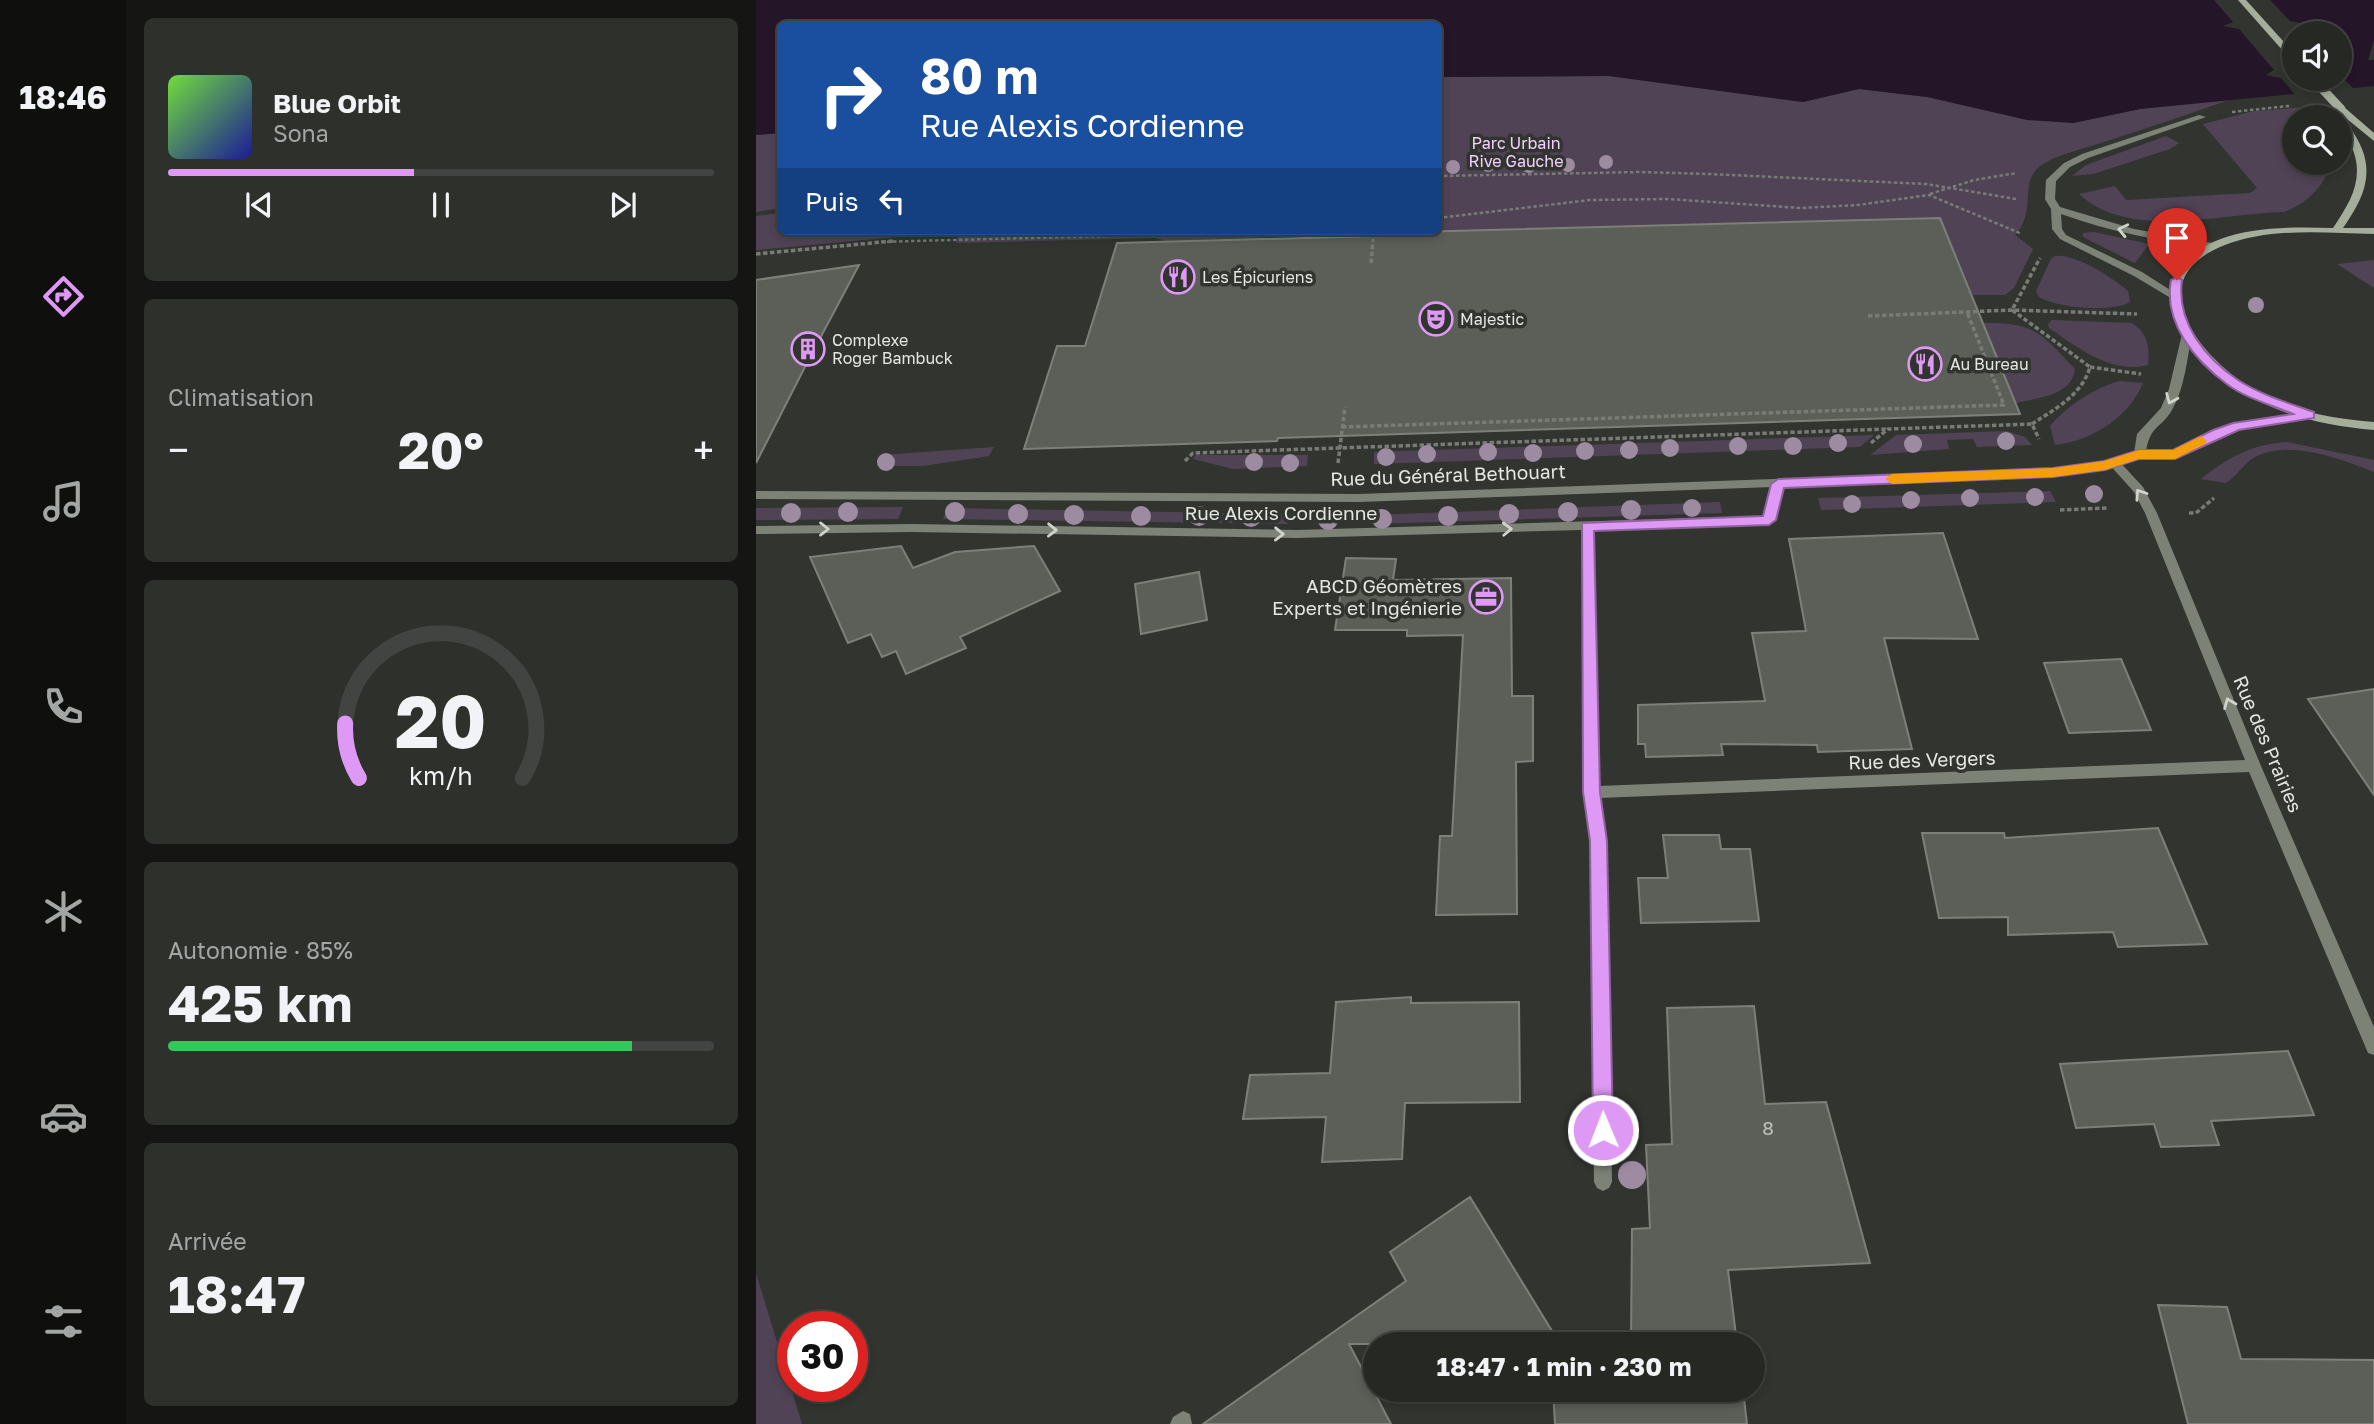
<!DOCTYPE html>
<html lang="fr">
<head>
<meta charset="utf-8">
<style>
  :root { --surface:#262823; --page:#2e302b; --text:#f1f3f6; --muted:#a4a6a6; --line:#424441; --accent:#dd99f3 }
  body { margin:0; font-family:"Golos Text",sans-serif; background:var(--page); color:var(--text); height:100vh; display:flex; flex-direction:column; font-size:26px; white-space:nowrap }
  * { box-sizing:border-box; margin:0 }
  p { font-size:23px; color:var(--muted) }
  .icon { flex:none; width:38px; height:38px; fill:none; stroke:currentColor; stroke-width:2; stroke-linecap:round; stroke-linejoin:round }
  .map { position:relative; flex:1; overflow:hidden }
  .drawer { display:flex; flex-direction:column; gap:18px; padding:18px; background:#151613; width:630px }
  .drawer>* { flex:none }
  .top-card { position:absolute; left:21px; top:21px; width:665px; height:214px; border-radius:10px; box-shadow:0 4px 10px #0003,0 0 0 2px var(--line); background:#1a4fa0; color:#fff; overflow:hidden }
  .buttons { position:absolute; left:1526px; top:21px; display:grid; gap:14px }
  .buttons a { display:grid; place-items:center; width:70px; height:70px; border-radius:50%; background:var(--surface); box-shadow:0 4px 10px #0003,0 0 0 2px var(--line); font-size:35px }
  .speed { position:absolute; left:21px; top:1311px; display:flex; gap:14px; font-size:35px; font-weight:700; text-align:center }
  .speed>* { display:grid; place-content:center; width:91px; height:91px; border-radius:50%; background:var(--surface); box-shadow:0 4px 10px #0003,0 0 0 2px var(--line); line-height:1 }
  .speed .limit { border:10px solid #d22; background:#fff; color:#111 }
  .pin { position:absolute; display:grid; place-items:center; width:60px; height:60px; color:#fff; margin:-72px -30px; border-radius:50% 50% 50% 0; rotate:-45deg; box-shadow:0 0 7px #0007 }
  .pin .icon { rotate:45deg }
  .me { position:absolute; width:77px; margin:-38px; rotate:359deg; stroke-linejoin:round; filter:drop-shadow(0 0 5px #0008) }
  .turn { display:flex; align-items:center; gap:24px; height:147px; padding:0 28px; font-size:32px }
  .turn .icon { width:91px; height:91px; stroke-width:2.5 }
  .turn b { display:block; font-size:49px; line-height:60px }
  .then { display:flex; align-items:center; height:66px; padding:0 28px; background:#0003; gap:14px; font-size:26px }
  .big { font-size:52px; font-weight:700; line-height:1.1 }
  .drawer .widget { flex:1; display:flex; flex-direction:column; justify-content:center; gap:10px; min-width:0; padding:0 24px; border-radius:10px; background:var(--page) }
  .drawer .dial { align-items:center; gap:0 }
  .dial svg { height:182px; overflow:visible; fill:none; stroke:var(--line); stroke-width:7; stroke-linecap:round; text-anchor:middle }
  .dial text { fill:var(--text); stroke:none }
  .song { display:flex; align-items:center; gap:21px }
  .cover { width:84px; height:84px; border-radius:10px; background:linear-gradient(135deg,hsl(100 70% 55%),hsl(240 70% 35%)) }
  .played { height:7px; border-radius:4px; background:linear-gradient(90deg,var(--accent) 45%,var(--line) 45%) }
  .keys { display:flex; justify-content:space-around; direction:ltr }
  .heat { display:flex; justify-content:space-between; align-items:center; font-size:38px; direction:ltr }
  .charge { height:10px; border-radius:5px; background:linear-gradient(90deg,#34c759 85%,var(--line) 0) }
  .trip { position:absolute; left:607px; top:1332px; width:402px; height:70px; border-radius:35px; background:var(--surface); box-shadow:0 4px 10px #0003,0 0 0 2px var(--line); font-weight:700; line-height:70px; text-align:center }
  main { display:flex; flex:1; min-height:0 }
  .menu { display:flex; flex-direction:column; width:126px; justify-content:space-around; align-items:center; background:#0f100e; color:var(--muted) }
  .menu .icon { width:49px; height:49px }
  .menu .selected { color:var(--accent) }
  .menu b { font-size:32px; color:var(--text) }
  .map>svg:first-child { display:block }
  .green { fill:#514356 }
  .water { fill:#241528; fill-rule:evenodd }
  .pier { fill:#32352f }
  .building { fill:#5b5f58; stroke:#7c8078; stroke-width:2 }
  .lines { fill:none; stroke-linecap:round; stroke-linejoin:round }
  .path-far1 { stroke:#787b76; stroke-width:2.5; stroke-dasharray:3.5 2.5; stroke-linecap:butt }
  .path { stroke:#787b76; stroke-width:3.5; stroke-dasharray:4.5 2.5; stroke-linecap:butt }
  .service { fill:#7c8276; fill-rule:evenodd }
  .minor { fill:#7c8276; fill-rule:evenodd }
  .tertiary { fill:#7c8276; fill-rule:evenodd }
  .secondary { fill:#a4ae9b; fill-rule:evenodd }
  .secondary-bridge { stroke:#a4ae9b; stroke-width:9 }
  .tree { fill:#9c8ba1 }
  .oneway { stroke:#cfd3cc }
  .route { fill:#dd99f3; stroke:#90639e; stroke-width:2 }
  .slow { fill:#f59e0b }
  .labels { text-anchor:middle; stroke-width:7; stroke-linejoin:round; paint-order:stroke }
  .far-park-label { font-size:16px; fill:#f3d1ff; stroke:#32352f }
  .far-poi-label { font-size:16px; fill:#e4e7e2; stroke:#32352f; text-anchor:start }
  .street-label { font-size:19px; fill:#e4e7e2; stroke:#32352f }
  .poi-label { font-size:19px; fill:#e4e7e2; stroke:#32352f; text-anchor:end }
  .near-number-label { font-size:19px; fill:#c2c5c0 }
</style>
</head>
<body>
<main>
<nav class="menu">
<b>18:46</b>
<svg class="icon selected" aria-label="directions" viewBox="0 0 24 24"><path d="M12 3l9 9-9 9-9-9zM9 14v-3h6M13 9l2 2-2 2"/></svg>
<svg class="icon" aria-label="music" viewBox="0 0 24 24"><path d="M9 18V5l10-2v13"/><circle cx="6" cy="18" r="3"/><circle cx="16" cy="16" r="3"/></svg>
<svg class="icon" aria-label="phone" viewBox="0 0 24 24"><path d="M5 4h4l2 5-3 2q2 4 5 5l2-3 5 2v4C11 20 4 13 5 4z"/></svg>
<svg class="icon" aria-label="climate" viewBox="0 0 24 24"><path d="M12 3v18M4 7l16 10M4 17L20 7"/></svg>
<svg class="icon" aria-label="car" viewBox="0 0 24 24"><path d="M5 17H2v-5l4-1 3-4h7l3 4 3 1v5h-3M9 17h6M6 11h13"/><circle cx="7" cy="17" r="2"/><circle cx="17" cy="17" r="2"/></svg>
<svg class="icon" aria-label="filters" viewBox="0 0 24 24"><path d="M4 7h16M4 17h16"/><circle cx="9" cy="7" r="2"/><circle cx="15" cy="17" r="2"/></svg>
</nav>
<section class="drawer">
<div class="widget">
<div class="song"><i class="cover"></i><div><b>Blue Orbit</b><p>Sona</p></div></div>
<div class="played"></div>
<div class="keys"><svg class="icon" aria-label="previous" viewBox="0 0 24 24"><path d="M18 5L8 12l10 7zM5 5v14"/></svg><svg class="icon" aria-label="pause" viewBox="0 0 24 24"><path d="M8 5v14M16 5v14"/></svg><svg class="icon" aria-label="next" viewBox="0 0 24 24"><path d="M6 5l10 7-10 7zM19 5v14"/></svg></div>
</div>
<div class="widget"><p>Climatisation</p>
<div class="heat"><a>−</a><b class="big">20°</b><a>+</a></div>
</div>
<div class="widget dial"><svg viewBox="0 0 100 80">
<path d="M14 69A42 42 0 1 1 86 69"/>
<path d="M14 69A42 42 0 0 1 8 45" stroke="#dd99f3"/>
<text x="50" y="56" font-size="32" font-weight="700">20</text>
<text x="50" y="72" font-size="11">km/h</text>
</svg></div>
<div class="widget"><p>Autonomie · 85%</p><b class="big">425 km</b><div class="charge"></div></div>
<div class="widget"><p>Arrivée</p><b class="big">18:47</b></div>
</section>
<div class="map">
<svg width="1618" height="1424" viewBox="0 0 1618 1424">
  <rect width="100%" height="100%" fill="#32352f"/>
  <path class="green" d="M853 76 1047 102 1103 89 1171 97 1317 123 1384 109 1476 99C1433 114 1391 128 1348 142 1328 149 1300 154 1283 167 1263 183 1281 212 1259 235L1277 249 1258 288 1249 295H1217L1184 218 1019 222 997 223C800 228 606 234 411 241L399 238 200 243 203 231H682V77Z
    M1550 107 1559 117H1538V163H1576C1566 188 1553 202 1528 212 1466 213 1374 241 1323 194L1359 186 1370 200 1494 193 1501 188 1447 124 1498 111Z
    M24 133V208L0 212V135Z
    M1410 136 1423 143 1414 149 1337 174 1316 176 1330 165Z
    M24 213V231H163L151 236 0 250V216Z
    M1338 232 1393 244 1379 263 1327 237V233Z
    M1299 256C1319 253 1357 278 1372 291L1374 302C1355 313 1302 308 1283 297L1280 291 1295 259Z
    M1618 260V288L1581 264Z
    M1296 320 1376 323C1392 333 1394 348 1392 365 1356 375 1321 347 1293 328L1292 324Z
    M1226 323C1278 322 1284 332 1319 369 1316 396 1281 398 1259 403Z
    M1363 381 1387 383C1373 417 1336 441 1299 445L1294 426C1312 405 1337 389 1363 381Z
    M1251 431 1269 437 1276 445 1221 447 1217 439 1191 440 1193 449 1114 455 1140 435Z
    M1118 435 1104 447 618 464V452Z
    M1531 442 1618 460V472C1584 459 1534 439 1499 457 1488 463 1481 476 1470 483L1445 479C1472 457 1497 444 1531 442Z
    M238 447 233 456 167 466H121L126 455Z
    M440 455H552L551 466 477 469 437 459Z
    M1294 491 1300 502 1065 510 1062 498Z
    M964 502 966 513 615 524 616 515Z
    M147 507 142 519 0 520V508Z
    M191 508 534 514 532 524 187 519Z
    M0 1273 46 1424H0Z"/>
  <path class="water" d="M0 0H1618V40L1612 60H1618V86L1384 109 1317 123 1271 120 1171 97 1103 89 1047 102 853 76 683 77 682 24H24V133L0 135ZM1538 33H1584V79H1538Z"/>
  <path class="pier" d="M1458 0H1514L1534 21 1550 24 1540 28 1545 33H1538V79H1584V70L1596 72 1585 76 1600 91 1541 97 1525 78 1510 75 1518 70 1483 29 1467 26 1477 22Z"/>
  <path class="building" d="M1184 218 1264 414 522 438 521 441 268 449 301 346H329L361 243 658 235 659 232Z
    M103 265 53 359 0 463V280Z
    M1187 533 1222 639 1128 638 1156 749 1062 752 1061 745 965 744 967 755 890 757 889 744H882V705L1009 701 996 633 1050 631 1033 539Z
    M145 546 157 568 199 552 278 546 304 591 204 637 210 648 150 674 140 651 126 657 115 634 92 643 54 557Z
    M590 558 640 559 637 580 755 578 756 696H777V761L760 762 761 914 680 915 684 836H696L707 635 651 636V630H579Z
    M443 572 451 620 385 634 379 584Z
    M1365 659 1395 730 1313 733 1288 663Z
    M1618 689V795L1552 699Z
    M1402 828 1451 944 1362 947 1357 932 1252 935V917L1183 918 1166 833H1248L1249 838Z
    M907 835H963L965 849H994L1003 921 885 923 882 878H912Z
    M655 997V1003L763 1002 764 1102 649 1103 646 1159 566 1162 570 1117 487 1119 494 1075 574 1073 580 1002Z
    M998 1006 1009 1104 1070 1102 1114 1263 972 1270 981 1344H875L876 1229 894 1228 890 1145 916 1144 911 1008Z
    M1532 1051 1558 1115 1455 1121 1463 1145 1405 1147 1398 1124 1320 1128 1304 1064Z
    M714 1197 804 1344H593L635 1424H447L650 1281 634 1252Z
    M1402 1305 1471 1307 1485 1359 1618 1360V1424H1432Z
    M797 1390H987L991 1424H799Z"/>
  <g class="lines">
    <path class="path-far1" d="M1476 112 1533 106
      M682 176 884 172 953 174 1170 184 1260 199
      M1174 194 1218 180 1261 173
      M682 218 834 200 912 199 1045 208 1102 205 1173 195 1266 234
      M119 242 351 236 379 231
      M617 242 618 231"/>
    <path class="path" d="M0 254 137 241
      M615 263 617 241
      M1112 316 1256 310 1381 314
      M1334 367 1385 374
      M1276 424C1299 409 1326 395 1334 367L1256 310 1284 258
      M586 427 1248 405 1211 312
      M1115 443 1132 429 1276 424 1283 439
      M429 461 437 453 1132 429
      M582 463 589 407
      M1304 510 1351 508
      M1433 513H1440L1458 498"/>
    <path class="service" d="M1443 115 1450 117 1332 158 1314 167 1300 181 1299 199 1304 207 1378 229 1462 244 1463 246 1458 249C1406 241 1354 232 1305 214L1306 229 1310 235 1386 272 1422 295V299L1418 300 1378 276 1304 239 1296 229 1295 209 1289 199 1290 180 1308 163 1326 154Z
      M427 1411 434 1414 436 1424H414L417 1417Z"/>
    <path class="minor" d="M1358 459 1362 460 1387 487 1401 513 1505 766 1618 1027V1055L1612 1053 1493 772 844 798 850 841 856 1182 853 1188 847 1191 841 1188 838 1182 834 841 829 792 825 530 541 538 156 532 0 534V526L156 524 541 530 1008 516 1016 483 1022 479 1028 483 1019 520 1013 524 837 530 843 786 1489 760 1389 513 1378 492 1352 463Z"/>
    <path class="tertiary" d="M1431 331 1436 334C1431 359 1429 387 1416 410 1405 429 1395 424 1390 451L1417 450 1458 430 1481 422 1554 411 1560 415 1558 418 1483 430 1419 458 1383 459 1349 469 1297 477 603 502 0 499V491L603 494 1297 469 1349 461 1378 453 1381 434 1405 408 1413 389 1426 334Z"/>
    <path class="secondary" d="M1482 0H1490L1538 53V60H1535Z
      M1582 107H1588L1618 133V141L1591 119C1594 129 1602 138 1606 149 1618 179 1604 203 1587 228H1618V234C1570 233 1515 227 1469 245 1374 282 1453 368 1509 396 1543 413 1581 419 1618 422V430C1574 426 1530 417 1491 395 1432 364 1371 277 1462 240 1498 226 1540 227 1577 228 1596 200 1610 176 1594 143 1590 134 1584 128 1584 117H1581Z"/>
    <path class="secondary-bridge" d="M1557 79 1585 109"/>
  </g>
  <g class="tree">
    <circle cx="850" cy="162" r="7"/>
    <circle cx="732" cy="165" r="7"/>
    <circle cx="812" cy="165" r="7"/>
    <circle cx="773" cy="166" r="7"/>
    <circle cx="697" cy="167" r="7"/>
    <circle cx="1500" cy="305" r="8"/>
    <circle cx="1250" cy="441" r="9"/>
    <circle cx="1082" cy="443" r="9"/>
    <circle cx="1157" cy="444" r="9"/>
    <circle cx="982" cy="446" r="9"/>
    <circle cx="1037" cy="446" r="9"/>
    <circle cx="914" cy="448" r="9"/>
    <circle cx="873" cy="450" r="9"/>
    <circle cx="829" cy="451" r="9"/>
    <circle cx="732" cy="452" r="9"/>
    <circle cx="777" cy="453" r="9"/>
    <circle cx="671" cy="454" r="9"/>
    <circle cx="630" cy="457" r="9"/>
    <circle cx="130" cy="462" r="9"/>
    <circle cx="498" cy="462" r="9"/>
    <circle cx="534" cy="463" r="9"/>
    <circle cx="1338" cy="494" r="9"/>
    <circle cx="1279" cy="497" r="9"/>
    <circle cx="1214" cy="498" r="9"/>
    <circle cx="1155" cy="500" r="9"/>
    <circle cx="1096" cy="504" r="9"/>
    <circle cx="936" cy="508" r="9"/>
    <circle cx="875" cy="510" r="10"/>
    <circle cx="92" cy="512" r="10"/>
    <circle cx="199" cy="512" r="10"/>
    <circle cx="812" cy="512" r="10"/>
    <circle cx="35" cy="513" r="10"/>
    <circle cx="262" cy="514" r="10"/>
    <circle cx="753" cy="514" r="10"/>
    <circle cx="318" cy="515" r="10"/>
    <circle cx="385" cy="516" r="10"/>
    <circle cx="443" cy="516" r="10"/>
    <circle cx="692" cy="516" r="10"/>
    <circle cx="495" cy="517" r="10"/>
    <circle cx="626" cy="519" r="10"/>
    <circle cx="572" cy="520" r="10"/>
    <circle cx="876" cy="1175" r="14"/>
  </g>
  <defs><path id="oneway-chevron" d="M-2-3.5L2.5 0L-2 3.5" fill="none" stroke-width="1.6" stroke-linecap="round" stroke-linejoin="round" transform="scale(1.75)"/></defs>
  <g class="oneway">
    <use href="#oneway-chevron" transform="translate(1367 230) rotate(-167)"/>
    <use href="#oneway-chevron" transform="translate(1415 399) rotate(113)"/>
    <use href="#oneway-chevron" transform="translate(1384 494) rotate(-124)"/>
    <use href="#oneway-chevron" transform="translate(68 529)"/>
    <use href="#oneway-chevron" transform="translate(751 529) rotate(-2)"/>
    <use href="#oneway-chevron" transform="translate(296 530) rotate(1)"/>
    <use href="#oneway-chevron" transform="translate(523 534) rotate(1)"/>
    <use href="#oneway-chevron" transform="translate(1473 703) rotate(-112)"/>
  </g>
  <path class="route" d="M1421 277 1426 280C1420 322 1449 358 1482 380 1505 395 1533 403 1558 412V418L1483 430 1419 459H1383L1349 470 1297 477 1028 488 1020 520 1013 525 838 531 844 792 851 841 857 1130 854 1137 847 1140 840 1137 837 1130 834 841 827 792 826 523 1007 516 1015 484 1022 479 1297 468 1348 461 1383 450H1417L1457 430 1477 423 1537 414C1516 405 1491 399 1472 385 1439 361 1407 323 1415 280Z"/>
  <path class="slow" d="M1445 436 1451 441 1449 444 1419 459H1383L1349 470 1297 477 1136 484 1129 479 1136 474 1297 468 1348 461 1383 450H1417Z"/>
  <defs>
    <symbol id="restaurant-ring" viewBox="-11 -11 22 22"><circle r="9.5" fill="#32352f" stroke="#dd99f3" stroke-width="1.5"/><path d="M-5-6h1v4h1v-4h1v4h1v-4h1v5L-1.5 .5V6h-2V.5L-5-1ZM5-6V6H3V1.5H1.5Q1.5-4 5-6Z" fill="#dd99f3"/></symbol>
    <symbol id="theatre-ring" viewBox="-11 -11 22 22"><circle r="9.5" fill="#32352f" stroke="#dd99f3" stroke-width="1.5"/><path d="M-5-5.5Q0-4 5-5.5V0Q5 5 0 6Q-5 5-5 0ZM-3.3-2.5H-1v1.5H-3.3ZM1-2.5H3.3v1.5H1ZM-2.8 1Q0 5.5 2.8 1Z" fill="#dd99f3"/></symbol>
    <symbol id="building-ring" viewBox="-11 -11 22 22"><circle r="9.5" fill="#32352f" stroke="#dd99f3" stroke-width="1.5"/><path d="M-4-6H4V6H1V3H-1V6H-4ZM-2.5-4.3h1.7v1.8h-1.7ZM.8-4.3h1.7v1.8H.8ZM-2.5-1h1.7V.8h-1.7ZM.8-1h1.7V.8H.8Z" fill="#dd99f3"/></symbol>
    <symbol id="office-ring" viewBox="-11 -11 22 22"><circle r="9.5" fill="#32352f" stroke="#dd99f3" stroke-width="1.5"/><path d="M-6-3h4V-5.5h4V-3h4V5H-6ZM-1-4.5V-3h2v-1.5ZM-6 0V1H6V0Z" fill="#dd99f3"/></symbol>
  </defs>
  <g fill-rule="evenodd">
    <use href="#restaurant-ring" x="403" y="258" width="38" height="38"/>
    <use href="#theatre-ring" x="661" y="300" width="38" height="38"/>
    <use href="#building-ring" x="33" y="330" width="38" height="38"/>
    <use href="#restaurant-ring" x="1150" y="345" width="38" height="38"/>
    <use href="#office-ring" x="711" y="578" width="38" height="38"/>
  </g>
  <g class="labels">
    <g class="far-park-label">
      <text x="760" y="149">Parc Urbain<tspan x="760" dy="18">Rive Gauche</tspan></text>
    </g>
    <g class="far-poi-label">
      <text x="446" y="283">Les Épicuriens</text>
      <text x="704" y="325">Majestic</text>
      <text x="76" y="346">Complexe<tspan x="76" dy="18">Roger Bambuck</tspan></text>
      <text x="1194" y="370">Au Bureau</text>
    </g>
    <g class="street-label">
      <text transform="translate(692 475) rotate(-2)" y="7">Rue du Général Bethouart</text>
      <text x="525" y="520">Rue Alexis Cordienne</text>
      <text transform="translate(1512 744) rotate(67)" y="7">Rue des Prairies</text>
      <text transform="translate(1166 760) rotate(-2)" y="7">Rue des Vergers</text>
    </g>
    <g class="poi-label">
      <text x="706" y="593">ABCD Géomètres<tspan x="706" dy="22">Experts et Ingénierie</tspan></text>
    </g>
    <g class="near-number-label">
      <text x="1012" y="1135">8</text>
    </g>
  </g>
</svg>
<div class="buttons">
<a><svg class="icon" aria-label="sound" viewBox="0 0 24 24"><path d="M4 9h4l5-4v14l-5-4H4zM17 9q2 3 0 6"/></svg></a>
<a><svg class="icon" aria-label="search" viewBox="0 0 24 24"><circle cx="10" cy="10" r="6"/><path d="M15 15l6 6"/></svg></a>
</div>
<div class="speed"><div class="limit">30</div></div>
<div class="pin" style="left:1421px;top:280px;background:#d93025"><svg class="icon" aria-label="arrive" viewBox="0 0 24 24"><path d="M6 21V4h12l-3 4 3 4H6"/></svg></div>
<svg class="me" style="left:847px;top:1130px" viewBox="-20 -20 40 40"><circle r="17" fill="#dd99f3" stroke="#fff" stroke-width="3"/><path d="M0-11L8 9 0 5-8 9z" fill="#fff"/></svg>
<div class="trip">18:47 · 1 min · 230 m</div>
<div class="top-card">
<div class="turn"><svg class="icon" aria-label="right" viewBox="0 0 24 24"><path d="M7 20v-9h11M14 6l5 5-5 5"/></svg><div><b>80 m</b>Rue Alexis Cordienne</div></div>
<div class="then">Puis<svg class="icon" aria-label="left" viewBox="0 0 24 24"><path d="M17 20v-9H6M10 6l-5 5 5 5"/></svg></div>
</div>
</div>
</main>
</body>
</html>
